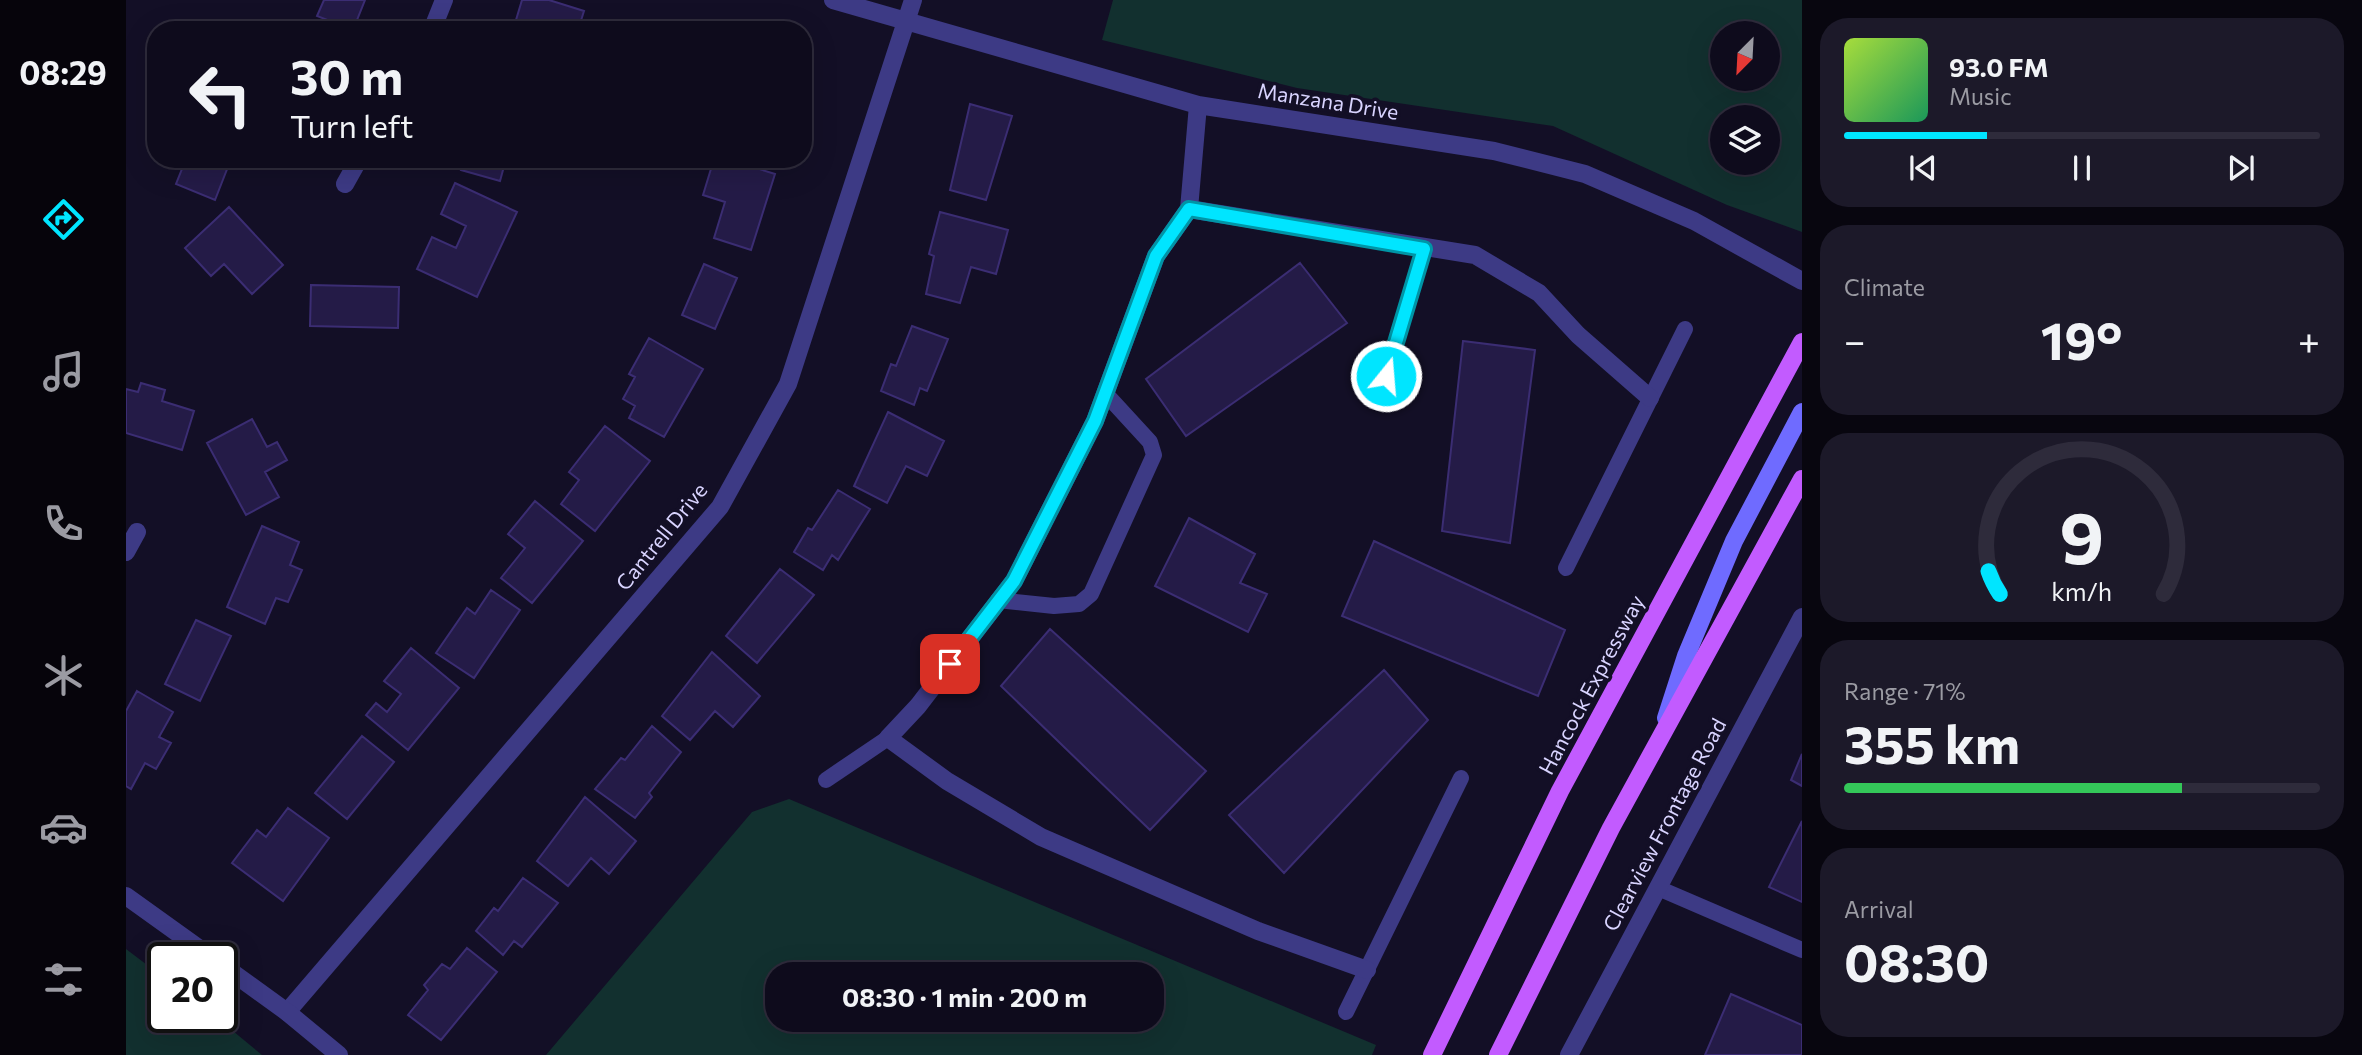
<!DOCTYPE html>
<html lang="en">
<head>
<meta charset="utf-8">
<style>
  :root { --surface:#0e0b1c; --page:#1c1929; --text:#f1f3f6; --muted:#9b9ba3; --line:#2e2b3b; --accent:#00e5ff }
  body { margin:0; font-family:Commissioner,sans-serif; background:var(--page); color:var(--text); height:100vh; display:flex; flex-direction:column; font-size:26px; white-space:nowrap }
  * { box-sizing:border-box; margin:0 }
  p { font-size:23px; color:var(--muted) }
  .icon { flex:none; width:38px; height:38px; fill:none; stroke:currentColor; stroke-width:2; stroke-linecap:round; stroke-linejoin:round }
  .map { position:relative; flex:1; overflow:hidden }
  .sheet { display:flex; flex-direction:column; gap:18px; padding:18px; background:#08060f; width:560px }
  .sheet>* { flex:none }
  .banner { position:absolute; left:21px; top:21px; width:665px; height:147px; border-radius:28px; box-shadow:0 7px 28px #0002,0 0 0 2px var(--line); background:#0e0b1c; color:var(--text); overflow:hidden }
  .needle { width:46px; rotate:204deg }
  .tools { position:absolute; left:1584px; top:21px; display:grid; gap:14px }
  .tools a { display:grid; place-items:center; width:70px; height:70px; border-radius:50%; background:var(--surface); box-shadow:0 7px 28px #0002,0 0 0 2px var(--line); font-size:35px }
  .speed { position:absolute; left:21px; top:942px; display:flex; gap:14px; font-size:35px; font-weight:700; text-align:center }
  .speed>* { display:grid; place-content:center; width:91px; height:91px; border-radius:50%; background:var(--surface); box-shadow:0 7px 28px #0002,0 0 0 2px var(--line); line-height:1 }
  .speed .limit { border:4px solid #111; border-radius:10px; background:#fff; color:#111 }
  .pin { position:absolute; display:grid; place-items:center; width:60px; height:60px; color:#fff; margin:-30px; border-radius:14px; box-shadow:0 4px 10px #0006 }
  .me { position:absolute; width:77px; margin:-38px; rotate:17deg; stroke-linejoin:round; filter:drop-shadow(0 0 5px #0008) }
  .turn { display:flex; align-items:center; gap:24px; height:147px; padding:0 28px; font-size:32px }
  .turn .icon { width:91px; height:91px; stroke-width:2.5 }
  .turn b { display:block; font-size:49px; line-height:60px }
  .big { font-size:52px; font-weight:700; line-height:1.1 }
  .sheet .card { flex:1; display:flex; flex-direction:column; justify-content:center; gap:10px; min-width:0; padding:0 24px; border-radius:28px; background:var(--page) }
  .sheet .dial { align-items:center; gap:0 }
  .dial svg { height:182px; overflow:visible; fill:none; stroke:var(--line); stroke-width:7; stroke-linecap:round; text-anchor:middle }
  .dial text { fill:var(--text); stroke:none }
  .song { display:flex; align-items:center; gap:21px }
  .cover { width:84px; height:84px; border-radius:10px; background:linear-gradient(135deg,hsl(80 70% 55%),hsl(150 70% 35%)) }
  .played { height:7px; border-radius:4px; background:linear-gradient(90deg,var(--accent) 30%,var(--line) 30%) }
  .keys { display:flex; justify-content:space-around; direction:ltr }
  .heat { display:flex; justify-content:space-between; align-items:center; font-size:38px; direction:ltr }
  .charge { height:10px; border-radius:5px; background:linear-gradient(90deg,#34c759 71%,var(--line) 0) }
  .trip { position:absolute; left:639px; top:962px; width:399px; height:70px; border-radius:28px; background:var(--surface); box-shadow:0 7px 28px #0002,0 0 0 2px var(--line); font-weight:700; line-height:70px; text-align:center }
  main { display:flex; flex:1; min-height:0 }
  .menu { display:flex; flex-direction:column; width:126px; justify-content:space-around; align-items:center; background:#06040b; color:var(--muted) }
  .menu .icon { width:49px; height:49px }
  .menu .on { color:var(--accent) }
  .menu b { font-size:32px; color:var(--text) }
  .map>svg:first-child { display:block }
  .green { fill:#12302f; fill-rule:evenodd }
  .building { fill:#241b47; stroke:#3b2d73; stroke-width:2 }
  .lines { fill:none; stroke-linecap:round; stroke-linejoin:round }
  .service { stroke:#3d3a85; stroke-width:16 }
  .minor { stroke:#3d3a85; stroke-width:18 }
  .tertiary { stroke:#3d3a85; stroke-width:18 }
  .secondary { stroke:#6f6bff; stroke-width:18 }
  .primary { stroke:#c25bff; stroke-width:18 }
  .route-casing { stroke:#0095a6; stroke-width:18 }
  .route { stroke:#00e5ff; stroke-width:12 }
  .labels { text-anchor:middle; stroke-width:7; stroke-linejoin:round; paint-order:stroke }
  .street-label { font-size:21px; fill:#d9d4ff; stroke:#130f26 }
</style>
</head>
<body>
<main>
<nav class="menu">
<b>08:29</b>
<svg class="icon on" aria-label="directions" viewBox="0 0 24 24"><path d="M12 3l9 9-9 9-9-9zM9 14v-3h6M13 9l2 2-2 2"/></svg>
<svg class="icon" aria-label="music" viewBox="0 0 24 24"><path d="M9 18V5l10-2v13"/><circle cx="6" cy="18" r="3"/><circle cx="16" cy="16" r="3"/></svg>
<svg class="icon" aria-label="phone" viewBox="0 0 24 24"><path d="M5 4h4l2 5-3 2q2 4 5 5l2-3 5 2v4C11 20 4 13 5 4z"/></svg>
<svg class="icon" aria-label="climate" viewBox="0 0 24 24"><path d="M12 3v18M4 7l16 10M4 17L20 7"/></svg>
<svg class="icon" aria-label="car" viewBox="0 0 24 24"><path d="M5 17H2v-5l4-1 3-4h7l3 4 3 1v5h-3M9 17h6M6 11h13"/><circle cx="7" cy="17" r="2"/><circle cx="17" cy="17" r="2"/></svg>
<svg class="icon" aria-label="filters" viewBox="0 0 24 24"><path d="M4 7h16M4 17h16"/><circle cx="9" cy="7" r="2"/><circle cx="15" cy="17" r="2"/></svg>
</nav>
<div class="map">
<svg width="1676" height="1055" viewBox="0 0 1676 1055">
  <rect width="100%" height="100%" fill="#130f26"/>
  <path class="green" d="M987 0H1676V232L1601 205 1427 126 1171 88 976 40ZM1596 33H1642V79H1596ZM1596 117H1642V163H1596Z
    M663 799 1250 1045 1246 1055H420L626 812ZM651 975H1026V1020H651Z
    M0 949 37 977V1017H90L136 1055H0Z"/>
  <path class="building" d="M198 0H239L227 30 191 16Z
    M396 0H423L458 11 452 30H387Z
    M844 104 886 116 860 200 824 190Z
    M60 159H105L89 200 50 184Z
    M338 159H380L374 181 335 170Z
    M588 159H601L649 174 625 250 588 238 599 202 577 195Z
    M329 183 391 212 351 297 291 269 306 237 330 248 340 226 315 214Z
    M103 207 157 265 126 294 98 264 85 276 59 248Z
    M814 212 882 230 870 274 845 267 834 303 800 294 808 256 803 254Z
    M1174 263 1221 323 1060 436 1020 379Z
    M578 264 611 278 589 329 556 315Z
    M185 285 273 287 272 328 184 326Z
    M786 326 822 339 801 391 794 388 788 405 755 391 765 364 770 366Z
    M523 338 577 369 538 437 503 418 509 406 497 399 509 377 503 374Z
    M1337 341 1409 350 1384 543 1316 531Z
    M15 383 39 390 36 401 68 411 56 450 0 433V389L12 392Z
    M762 412 818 441 801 476 780 466 761 503 728 486Z
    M126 419 141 447 151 442 161 460 139 472 153 497 120 515 81 443Z
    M479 426 524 461 469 531 435 504 453 480 443 472Z
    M712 490 744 509 712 560 706 555 697 570 668 552 682 528 686 530Z
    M409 501 457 541 406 603 375 578 399 548 382 534Z
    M1063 518 1129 554 1114 583 1141 594 1122 632 1029 586Z
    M136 526 173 542 164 565 176 570 162 602 150 598 139 624 101 607Z
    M1248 541 1439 630 1412 696 1216 616Z
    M654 569 688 595 631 663 600 636Z
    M365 590 394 610 348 678 310 653 341 608 349 614Z
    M70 620 105 636 74 701 39 684Z
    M924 629 1080 771 1024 830 875 686Z
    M285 648 333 688 282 750 240 715 250 703 261 712 275 694 258 681Z
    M586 652 634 696 607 727 589 711 564 740 536 716Z
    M1258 670 1302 720 1158 873 1103 815Z
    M11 691 47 712 33 737 45 743 30 769 19 763 5 789 0 786V711Z
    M526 726 555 752 523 793 526 797 509 818 469 789 495 758 499 760Z
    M236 736 268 762 221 819 189 793Z
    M1676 754V786L1665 780Z
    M459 797 510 841 483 874 465 858 442 886 411 861Z
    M162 808 203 838 157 901 106 863 131 830 140 837Z
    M1676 821V902L1643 887Z
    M397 878 432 903 396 947 388 941 377 955 350 931 368 908 372 911Z
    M341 948 371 972 315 1040 282 1015 302 990 298 985 316 964 324 969Z
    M1605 994 1676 1025V1055H1579Z"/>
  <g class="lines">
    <path class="service" d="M1252 401 1298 249
      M1440 568 1559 329
      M872 600 928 606 953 604 965 594 1028 455 1024 442 979 393
      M700 780 762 738
      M1532 888 1676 950
      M1220 1012 1335 778"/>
    <path class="minor" d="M707 0 1072 105 1368 151 1459 174 1568 221 1676 281
      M306 30 318 0
      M1072 105 1063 209 1030 256 969 421 888 581 792 706 762 738 821 781 915 837 1132 931 1241 970
      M219 184 233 159
      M1063 209 1349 255 1413 293 1452 335 1524 398
      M0 552 11 532
      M161 1012 594 507 662 384 787 0
      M1443 1055 1676 617"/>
    <path class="tertiary" d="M0 896 85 957
      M96 965 161 1012 213 1055"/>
    <path class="secondary" d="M1540 718 1560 656 1608 541 1676 412"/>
    <path class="primary" d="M1306 1055 1434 791 1676 342
      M1372 1055 1485 828 1676 479"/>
  </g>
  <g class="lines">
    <defs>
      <path id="route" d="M824 664 888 581 969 421 1030 256 1063 209 1298 249 1260 376"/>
    </defs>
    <use href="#route" class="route-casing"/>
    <use href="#route" class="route"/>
  </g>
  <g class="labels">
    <g class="street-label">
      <text transform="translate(1202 102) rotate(9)" y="7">Manzana Drive</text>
      <text transform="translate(536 537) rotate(-51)" y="7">Cantrell Drive</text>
      <text transform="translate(1466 685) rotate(-62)" y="7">Hancock Expressway</text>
      <text transform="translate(1539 825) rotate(-62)" y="7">Clearview Frontage Road</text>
    </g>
  </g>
</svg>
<div class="tools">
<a><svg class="needle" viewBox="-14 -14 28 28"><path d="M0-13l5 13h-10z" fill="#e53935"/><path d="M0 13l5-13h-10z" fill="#9b9ba3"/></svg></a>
<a><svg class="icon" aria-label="layers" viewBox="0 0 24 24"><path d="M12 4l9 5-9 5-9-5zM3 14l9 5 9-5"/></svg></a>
</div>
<div class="speed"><div class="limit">20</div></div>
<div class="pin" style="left:824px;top:664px;background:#d93025"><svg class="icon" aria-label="arrive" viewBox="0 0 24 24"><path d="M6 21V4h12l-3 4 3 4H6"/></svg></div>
<svg class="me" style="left:1260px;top:376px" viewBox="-20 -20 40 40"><circle r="17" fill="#00e5ff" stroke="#fff" stroke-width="3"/><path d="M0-11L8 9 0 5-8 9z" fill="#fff"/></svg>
<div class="trip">08:30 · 1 min · 200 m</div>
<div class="banner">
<div class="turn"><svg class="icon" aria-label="left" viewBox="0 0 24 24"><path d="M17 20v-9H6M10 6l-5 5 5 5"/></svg><div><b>30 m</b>Turn left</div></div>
</div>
</div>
<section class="sheet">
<div class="card">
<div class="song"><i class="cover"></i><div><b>93.0 FM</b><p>Music</p></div></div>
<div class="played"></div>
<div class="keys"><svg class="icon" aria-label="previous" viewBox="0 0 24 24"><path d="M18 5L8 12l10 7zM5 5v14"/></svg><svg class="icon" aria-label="pause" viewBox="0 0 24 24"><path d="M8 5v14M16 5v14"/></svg><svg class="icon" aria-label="next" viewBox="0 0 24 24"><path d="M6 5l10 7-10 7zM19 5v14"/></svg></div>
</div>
<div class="card"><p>Climate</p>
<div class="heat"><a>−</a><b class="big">19°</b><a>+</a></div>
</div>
<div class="card dial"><svg viewBox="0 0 100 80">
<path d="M14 69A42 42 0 1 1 86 69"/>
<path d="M14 69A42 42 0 0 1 9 59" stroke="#00e5ff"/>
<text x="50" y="56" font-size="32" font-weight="700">9</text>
<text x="50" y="72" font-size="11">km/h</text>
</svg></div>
<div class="card"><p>Range · 71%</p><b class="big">355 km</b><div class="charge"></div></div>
<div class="card"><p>Arrival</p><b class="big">08:30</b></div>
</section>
</main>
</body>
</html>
